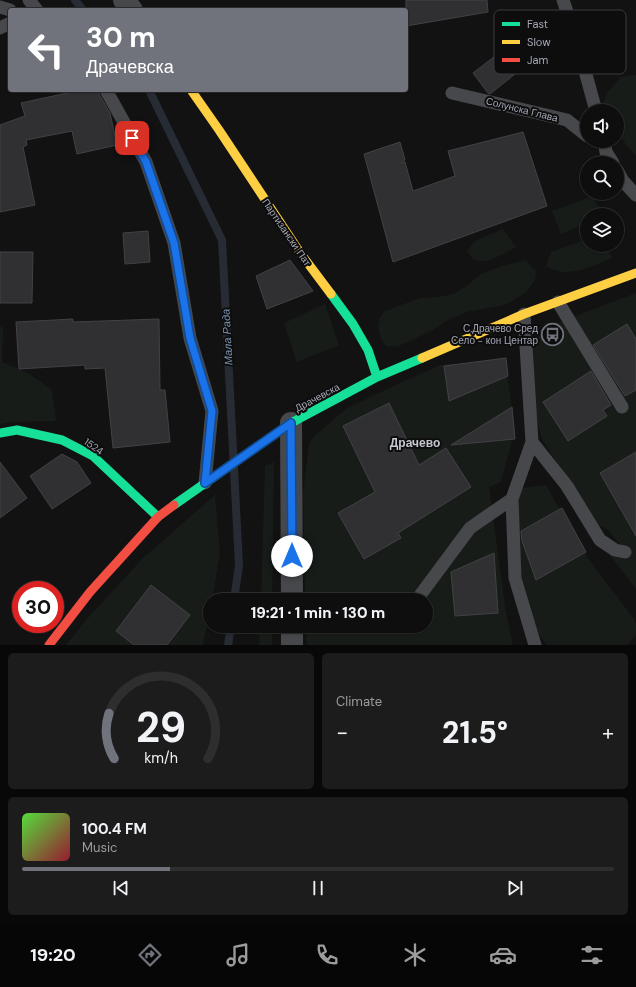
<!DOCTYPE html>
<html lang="en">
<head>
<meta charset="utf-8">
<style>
  :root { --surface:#0e0e0e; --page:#1c1c1c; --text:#f1f3f6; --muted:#9b9c9e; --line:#2e2e2e; --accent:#71737c }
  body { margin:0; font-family:"DM Sans",sans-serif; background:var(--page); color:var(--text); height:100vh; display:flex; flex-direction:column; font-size:15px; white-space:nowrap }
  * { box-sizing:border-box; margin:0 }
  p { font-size:13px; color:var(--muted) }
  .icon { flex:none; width:22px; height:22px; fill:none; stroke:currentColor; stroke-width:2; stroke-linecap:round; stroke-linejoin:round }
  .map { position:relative; height:645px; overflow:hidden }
  .drawer { display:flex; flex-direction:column; gap:8px; padding:8px; background:#080808; flex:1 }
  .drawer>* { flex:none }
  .hud { position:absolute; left:8px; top:8px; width:400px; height:84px; border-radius:4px; box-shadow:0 1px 3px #0004,0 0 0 1px var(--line); background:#71737c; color:#fff; overflow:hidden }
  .fabs { position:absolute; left:580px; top:104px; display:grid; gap:8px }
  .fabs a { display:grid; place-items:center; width:44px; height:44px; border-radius:50%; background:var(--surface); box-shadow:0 1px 3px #0004,0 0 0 1px var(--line); font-size:20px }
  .speed { position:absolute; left:12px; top:581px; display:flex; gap:8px; font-size:20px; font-weight:700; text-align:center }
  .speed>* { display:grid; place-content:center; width:52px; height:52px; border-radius:50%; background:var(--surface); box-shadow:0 1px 3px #0004,0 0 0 1px var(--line); line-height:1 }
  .speed .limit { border:6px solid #d22; background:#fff; color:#111 }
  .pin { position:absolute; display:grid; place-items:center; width:34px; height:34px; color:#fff; margin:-17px; border-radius:8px; box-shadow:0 2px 6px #0006 }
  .me { position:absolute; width:44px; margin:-22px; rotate:0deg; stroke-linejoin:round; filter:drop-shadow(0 0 3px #0008) }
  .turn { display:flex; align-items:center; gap:14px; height:84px; padding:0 12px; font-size:18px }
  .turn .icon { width:52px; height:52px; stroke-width:2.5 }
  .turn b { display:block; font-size:28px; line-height:34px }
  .big { font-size:30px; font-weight:800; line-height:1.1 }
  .drawer .tile { flex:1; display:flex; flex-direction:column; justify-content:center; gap:6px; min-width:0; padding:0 14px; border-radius:6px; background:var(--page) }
  .drawer .dial { align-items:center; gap:0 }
  .dial svg { height:104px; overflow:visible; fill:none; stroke:var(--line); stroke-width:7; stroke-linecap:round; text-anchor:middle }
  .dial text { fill:var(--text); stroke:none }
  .song { display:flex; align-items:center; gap:12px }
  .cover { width:48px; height:48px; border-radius:6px; background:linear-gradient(135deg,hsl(110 70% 55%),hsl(350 70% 35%)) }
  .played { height:4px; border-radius:2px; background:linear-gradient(90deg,var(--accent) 25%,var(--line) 25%) }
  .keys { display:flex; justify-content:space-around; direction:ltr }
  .heat { display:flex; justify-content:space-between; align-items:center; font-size:22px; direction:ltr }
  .drawer .tiles { flex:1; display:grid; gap:8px; grid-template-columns:1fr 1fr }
  .tile:last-child { grid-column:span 2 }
  .trip { position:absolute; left:203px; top:593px; width:230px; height:40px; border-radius:20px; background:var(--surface); box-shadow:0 1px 3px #0004,0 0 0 1px var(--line); font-weight:800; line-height:40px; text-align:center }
  .menu { display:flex; height:64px; justify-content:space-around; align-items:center; background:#060606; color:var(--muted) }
  .menu .icon { width:28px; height:28px }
  .menu .selected { color:var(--accent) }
  .menu b { font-size:18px; color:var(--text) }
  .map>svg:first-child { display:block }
  .green { fill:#171c19 }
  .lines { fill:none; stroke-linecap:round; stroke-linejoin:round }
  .stream { stroke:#272c34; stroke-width:8 }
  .building { fill:#303033; stroke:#424246 }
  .lane { stroke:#47484b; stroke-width:13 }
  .street { stroke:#47484b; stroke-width:22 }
  .fast { stroke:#16e098; stroke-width:9 }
  .slow { stroke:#ffcf43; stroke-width:9 }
  .jam { stroke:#f24e42; stroke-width:9 }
  .route-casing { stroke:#114b97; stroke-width:10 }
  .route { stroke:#1a73e8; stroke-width:7 }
  .labels { text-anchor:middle; stroke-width:4; stroke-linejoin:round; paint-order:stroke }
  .street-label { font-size:10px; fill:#a4a7b4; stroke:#0d0d0e }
  .poi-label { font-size:10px; fill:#a4a7b4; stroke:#0d0d0e; text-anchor:end }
  .water-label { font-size:11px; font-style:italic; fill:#7b92ae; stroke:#0d0d0e }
  .quarter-label { font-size:12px; font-weight:bold; fill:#c4c7d0; stroke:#0d0d0e }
  .key { fill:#0d0d0e; stroke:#3a3b40; stroke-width:1 }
  .key-label { font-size:11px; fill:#a4a7b4 }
</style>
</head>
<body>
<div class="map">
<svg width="636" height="645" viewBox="0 0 636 645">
  <rect width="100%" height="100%" fill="#121213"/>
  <path class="green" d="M636 75V155C629 150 619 136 617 128 616 123 617 116 617 111H604L602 109 606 94 621 77Z
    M593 196 602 215H587V223L561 234 552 211Z
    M503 229 516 247C506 253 482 267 473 259 471 257 469 253 467 251L475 241Z
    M587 239V245H607L612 258C592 266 567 280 546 266L551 252Z
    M526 260 536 272 535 280 526 292 514 300 504 305 466 312 448 320 431 331 397 347 386 346 381 338 378 327 380 317 385 311 420 298 438 297 454 294 469 284 481 274 502 266Z
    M636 293V589L606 550 620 544 607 529 595 524 542 439 528 389 527 335Z
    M325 304 339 345 297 362 284 323Z
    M0 326 3 328 2 362 30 374 52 390 56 421 15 422 0 424Z
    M505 361 515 429 501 482 489 487 506 613 513 645H307L305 626H426V600H305L303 494 309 444 314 436 346 409 389 388 440 365Z
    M274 462 272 600H261L265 466Z
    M546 485 587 557 634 619 636 624V635L627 645H547L538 633 512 541 521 488Z
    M215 495 220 553 212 600H210V609L203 645H66L86 620 143 558Z
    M260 626H272V645H259Z"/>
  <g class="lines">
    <path class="stream" d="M75 0 83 10
      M149 90 222 240 239 565 234 600
      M228 645 231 626"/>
  </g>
  <path class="building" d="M406 0H487L488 12 406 26Z
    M520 37 535 58 490 94 488 93 473 73Z
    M81 90H98L99 94 110 113 117 145 77 154 72 131 26 140 27 145 23 147 35 205 0 212V125L25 116 21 103Z
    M523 132 547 206 393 262 364 154 400 142 405 160 401 163 405 162 413 191 455 176 448 151Z
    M148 231 150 262 125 264 123 233Z
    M0 252H33L32 303H0Z
    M290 260 313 291 267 309 256 276Z
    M73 319V322L159 319 160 390H165L170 442 113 448 105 368 85 369V365L19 369 16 322Z
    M627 324 636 339V390L625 396 593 345Z
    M506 358 508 376 449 401 444 366Z
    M591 371 611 405 603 410 607 416 568 441 543 402Z
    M389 403 419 465 446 448 471 487 398 533 401 538 364 559 338 513 375 492 343 426Z
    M512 407 515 439 451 445Z
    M636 452V536L600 473Z
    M62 454 77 462 91 483 52 509 30 476Z
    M0 462 27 498 0 518Z
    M562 508 586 552 536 580 522 541 521 531Z
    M494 553 498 613 455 616 451 572Z
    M151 585 190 615 167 645H134L116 631Z"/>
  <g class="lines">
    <path class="lane" d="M29 0 37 10
      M563 0 576 38 596 111
      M0 7 10 10
      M0 28 10 23
      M106 90 146 162 174 243 190 338 212 411 205 483
      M452 93 567 120 587 136
      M604 141 606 152 613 163
      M617 170 623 181 636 195
      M558 302 622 407
      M524 314 532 442 512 499 515 578 535 645
      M532 442 567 486 600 540 615 550 625 552
      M421 594 470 528 512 499"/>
    <path class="street" d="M124 0 132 10
      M291 423 292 600
      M292 626V645"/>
    <path class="fast" d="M331 294 353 324 368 350 377 377
      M0 433 17 430 62 440 93 456 158 517
      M174 505 291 423 377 377 422 358"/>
    <path class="slow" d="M191 90 219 130 301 254 331 294
      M422 358 524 314 636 273"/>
    <path class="jam" d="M49 645 90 592 158 517 174 505"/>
  </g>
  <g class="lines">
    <defs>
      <path id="route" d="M132 138 146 162 174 243 190 338 212 411 205 483 291 423 292 556"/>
    </defs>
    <use href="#route" class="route-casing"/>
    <use href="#route" class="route"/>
  </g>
  <defs>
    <symbol id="bus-ring" viewBox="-11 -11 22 22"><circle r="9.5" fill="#0d0d0e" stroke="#71737c" stroke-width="1.5"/><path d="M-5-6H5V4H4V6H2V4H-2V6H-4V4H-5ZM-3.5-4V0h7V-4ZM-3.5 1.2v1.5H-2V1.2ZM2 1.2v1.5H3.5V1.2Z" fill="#71737c"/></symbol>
  </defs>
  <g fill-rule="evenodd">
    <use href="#bus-ring" x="540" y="322" width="25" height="25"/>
  </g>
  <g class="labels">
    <g class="street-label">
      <text transform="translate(522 109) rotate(14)" y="4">Солунска Глава</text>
      <text transform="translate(287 232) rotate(56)" y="4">Партизански Пат</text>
      <text transform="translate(317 397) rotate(-28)" y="4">Драчевска</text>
      <text transform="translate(94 446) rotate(34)" y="4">1524</text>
    </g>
    <g class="poi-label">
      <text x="538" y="332">С.Драчево Сред<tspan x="538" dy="12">Село - кон Центар</tspan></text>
    </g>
    <g class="water-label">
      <text transform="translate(227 337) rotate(-93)" y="4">Мала Рада</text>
    </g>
    <g class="quarter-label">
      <text x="415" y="447">Драчево</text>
    </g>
  </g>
  <rect x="494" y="10" width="132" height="64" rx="6" class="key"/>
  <rect x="502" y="22" width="18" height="4" fill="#16e098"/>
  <rect x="502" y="40" width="18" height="4" fill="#ffcf43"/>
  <rect x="502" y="58" width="18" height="4" fill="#f24e42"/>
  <g class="key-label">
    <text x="527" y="28">Fast</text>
    <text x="527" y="46">Slow</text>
    <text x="527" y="64">Jam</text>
  </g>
</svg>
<div class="fabs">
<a><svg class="icon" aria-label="sound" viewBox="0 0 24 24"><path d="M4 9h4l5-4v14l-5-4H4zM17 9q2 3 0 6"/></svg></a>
<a><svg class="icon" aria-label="search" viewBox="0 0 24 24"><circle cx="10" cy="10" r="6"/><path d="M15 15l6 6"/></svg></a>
<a><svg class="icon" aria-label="layers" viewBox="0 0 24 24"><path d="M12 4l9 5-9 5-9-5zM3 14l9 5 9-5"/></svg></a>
</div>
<div class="speed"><div class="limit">30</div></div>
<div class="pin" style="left:132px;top:138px;background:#d93025"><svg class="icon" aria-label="arrive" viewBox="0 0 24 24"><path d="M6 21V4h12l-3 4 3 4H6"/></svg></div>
<svg class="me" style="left:292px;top:556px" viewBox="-20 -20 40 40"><circle r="19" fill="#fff"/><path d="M0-13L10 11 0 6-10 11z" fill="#1a73e8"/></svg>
<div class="trip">19:21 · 1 min · 130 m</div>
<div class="hud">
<div class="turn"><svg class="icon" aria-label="left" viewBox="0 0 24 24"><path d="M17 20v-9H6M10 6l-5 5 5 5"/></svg><div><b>30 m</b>Драчевска</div></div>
</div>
</div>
<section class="drawer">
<div class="tiles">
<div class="tile dial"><svg viewBox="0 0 100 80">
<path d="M14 69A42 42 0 1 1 86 69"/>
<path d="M14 69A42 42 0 0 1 10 34" stroke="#71737c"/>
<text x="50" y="56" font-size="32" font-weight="700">29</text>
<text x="50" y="72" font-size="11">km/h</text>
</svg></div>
<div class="tile"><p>Climate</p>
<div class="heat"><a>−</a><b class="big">21.5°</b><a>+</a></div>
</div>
<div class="tile">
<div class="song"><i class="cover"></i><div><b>100.4 FM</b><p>Music</p></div></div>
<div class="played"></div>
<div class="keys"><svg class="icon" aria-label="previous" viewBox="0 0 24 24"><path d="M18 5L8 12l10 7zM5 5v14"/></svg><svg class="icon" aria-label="pause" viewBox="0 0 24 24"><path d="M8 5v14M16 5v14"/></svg><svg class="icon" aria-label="next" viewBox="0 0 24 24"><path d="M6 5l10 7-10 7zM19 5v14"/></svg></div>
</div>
</div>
</section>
<nav class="menu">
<b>19:20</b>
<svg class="icon selected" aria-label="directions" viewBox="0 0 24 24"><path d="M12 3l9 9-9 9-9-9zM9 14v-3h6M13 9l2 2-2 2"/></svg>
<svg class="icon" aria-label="music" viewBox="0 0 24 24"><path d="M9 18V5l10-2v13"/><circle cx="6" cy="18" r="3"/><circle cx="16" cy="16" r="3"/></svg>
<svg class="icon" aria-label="phone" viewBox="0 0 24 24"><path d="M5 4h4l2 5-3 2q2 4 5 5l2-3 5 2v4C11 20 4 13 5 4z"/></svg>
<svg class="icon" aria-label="climate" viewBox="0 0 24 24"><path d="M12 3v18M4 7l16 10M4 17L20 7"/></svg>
<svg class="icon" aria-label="car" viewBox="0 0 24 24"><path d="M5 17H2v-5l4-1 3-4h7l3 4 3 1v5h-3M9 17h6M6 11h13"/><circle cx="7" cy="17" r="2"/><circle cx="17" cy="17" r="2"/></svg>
<svg class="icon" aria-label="filters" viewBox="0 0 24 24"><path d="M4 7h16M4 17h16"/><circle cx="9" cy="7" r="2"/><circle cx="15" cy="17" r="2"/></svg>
</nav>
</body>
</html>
